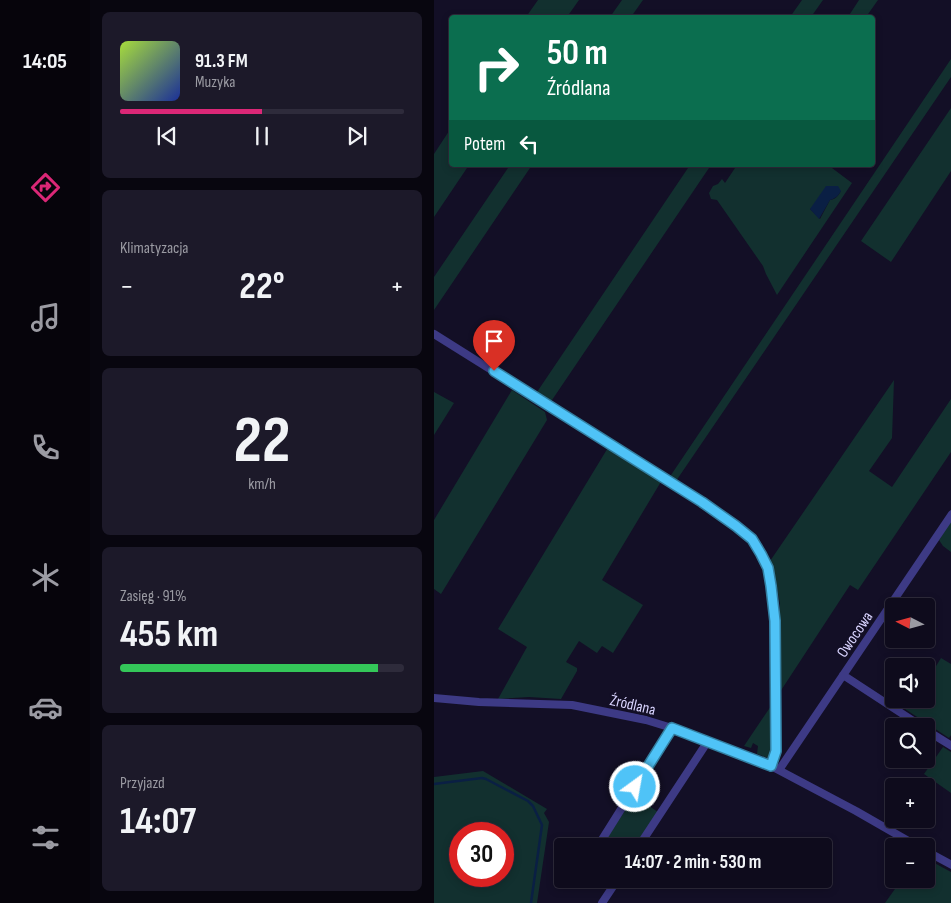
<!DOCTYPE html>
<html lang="pl">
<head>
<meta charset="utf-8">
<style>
  :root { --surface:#0e0b1c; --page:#1c1929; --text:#f1f3f6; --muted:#9b9ba3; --line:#2e2b3b; --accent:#db2777 }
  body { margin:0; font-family:"Sofia Sans Condensed",sans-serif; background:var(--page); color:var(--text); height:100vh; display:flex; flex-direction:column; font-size:19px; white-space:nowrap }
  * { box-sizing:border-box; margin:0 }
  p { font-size:16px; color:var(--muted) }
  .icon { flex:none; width:28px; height:28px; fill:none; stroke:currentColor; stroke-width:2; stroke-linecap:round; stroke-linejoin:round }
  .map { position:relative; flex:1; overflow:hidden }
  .panel { display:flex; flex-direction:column; gap:12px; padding:12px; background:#08060f; width:344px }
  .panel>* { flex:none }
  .hud { position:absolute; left:15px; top:15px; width:426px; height:152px; border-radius:5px; box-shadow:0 2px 8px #0003,0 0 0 1px var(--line); background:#0b6e4f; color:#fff; overflow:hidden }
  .needle { width:32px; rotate:276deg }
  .controls { position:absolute; left:451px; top:598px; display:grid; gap:10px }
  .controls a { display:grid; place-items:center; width:50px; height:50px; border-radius:5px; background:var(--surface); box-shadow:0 2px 8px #0003,0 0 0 1px var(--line); font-size:25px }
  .speed { position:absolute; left:15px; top:822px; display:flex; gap:10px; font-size:25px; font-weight:700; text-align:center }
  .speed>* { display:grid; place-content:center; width:65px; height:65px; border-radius:50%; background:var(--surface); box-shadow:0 2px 8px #0003,0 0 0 1px var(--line); line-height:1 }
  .speed .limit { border:8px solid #d22; background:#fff; color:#111 }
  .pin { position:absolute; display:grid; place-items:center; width:42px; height:42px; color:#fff; margin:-51px -21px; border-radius:50% 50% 50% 0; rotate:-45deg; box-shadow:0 0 5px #0007 }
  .pin .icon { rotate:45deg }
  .me { position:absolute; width:55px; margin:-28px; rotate:32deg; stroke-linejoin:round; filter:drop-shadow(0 0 4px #0008) }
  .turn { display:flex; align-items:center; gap:18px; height:105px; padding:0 15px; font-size:22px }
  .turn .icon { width:65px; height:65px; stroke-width:2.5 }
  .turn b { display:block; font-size:35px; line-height:42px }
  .then { display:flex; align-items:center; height:48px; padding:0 15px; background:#0003; gap:10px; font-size:19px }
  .big { font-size:38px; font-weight:700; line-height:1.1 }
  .panel .card { flex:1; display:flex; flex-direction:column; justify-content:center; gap:8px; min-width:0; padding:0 18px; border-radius:8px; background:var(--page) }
  .panel .dial { align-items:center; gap:0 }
  .dial b { font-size:65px; line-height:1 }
  .song { display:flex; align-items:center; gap:15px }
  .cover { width:60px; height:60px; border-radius:8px; background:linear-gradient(135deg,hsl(80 70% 55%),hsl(230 70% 35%)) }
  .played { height:5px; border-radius:2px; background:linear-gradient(90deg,var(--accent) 50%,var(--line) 50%) }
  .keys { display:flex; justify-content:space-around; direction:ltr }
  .heat { display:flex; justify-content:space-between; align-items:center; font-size:28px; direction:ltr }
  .charge { height:8px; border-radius:4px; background:linear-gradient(90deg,#34c759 91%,var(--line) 0) }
  .trip { position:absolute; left:120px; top:838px; width:278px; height:50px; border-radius:5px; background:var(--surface); box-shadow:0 2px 8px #0003,0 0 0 1px var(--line); font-weight:700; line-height:50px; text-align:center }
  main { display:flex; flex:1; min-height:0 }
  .dock { display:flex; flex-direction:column; width:90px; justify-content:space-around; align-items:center; background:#06040b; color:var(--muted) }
  .dock .icon { width:35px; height:35px }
  .dock .active { color:var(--accent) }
  .dock b { font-size:22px; color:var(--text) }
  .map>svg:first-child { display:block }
  .green { fill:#12302f; fill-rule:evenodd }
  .water { fill:#0a1f44 }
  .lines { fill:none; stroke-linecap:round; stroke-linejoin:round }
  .stream { stroke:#0a1f44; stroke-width:2.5 }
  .minor { stroke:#3d3a85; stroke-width:8 }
  .route-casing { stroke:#337fa1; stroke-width:12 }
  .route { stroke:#4fc3f7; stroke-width:9 }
  .labels { text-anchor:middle; stroke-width:5; stroke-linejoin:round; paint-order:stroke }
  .street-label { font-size:16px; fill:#d9d4ff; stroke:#130f26 }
</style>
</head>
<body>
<main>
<nav class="dock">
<b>14:05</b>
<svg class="icon active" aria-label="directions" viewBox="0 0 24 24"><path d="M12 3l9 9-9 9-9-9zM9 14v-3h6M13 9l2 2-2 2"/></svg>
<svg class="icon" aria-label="music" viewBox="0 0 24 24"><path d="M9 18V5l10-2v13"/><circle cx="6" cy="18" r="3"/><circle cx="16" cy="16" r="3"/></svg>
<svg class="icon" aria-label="phone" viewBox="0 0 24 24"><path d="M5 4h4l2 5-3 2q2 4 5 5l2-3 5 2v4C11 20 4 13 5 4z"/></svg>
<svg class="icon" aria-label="climate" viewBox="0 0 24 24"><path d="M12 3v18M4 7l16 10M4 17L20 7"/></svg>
<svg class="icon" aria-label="car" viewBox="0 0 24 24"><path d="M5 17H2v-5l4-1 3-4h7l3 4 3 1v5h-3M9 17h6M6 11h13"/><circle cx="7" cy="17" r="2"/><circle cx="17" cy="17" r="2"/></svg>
<svg class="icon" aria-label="filters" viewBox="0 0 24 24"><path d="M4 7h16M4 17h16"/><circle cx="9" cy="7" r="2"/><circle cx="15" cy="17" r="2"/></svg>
</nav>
<section class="panel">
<div class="card">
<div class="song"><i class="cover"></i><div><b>91.3 FM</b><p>Muzyka</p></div></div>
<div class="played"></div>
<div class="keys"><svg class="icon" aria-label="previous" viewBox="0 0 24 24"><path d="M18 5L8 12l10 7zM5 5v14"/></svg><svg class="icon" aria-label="pause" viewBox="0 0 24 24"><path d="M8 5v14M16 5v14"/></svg><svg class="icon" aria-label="next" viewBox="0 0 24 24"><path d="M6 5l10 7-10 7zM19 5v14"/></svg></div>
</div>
<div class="card"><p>Klimatyzacja</p>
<div class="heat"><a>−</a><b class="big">22°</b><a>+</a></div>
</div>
<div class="card dial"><b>22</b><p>km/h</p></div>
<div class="card"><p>Zasięg · 91%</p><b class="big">455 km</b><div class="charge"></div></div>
<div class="card"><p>Przyjazd</p><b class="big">14:07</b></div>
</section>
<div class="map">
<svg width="518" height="903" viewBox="0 0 518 903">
  <rect width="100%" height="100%" fill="#130f26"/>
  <path class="green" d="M104 0H145L133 17H92Z
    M188 0H209L197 17H176Z
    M368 0H389L377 17H356Z
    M425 0H444L432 17H414Z
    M517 59V77L242 481 235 478Z
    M517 108V171L457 262 427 241Z
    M17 128 18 165H35L0 217V154Z
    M76 165H98L0 310V277Z
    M256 165H277L116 403 101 395Z
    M303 165H394L418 183 343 295 332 274 329 266 283 200 277 199 275 193 279 186 284 184 288 179 291 183ZM407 191C404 196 402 199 396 200L386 219 376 209Z
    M460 380 458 438 435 471 458 487 517 399V452L424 590 416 585 344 695 346 604 340 572 336 561Z
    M78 390 111 412 113 420 7 594 0 589V520Z
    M0 392 20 403 0 435Z
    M175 446 228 480 168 580 209 605 179 653 168 646 163 653 145 641 132 662 143 668V671L127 699 95 697 64 699 93 647 64 629Z
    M517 521V552L509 546 505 540Z
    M507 658 517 664 518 734 515 738 465 705 469 699H492L493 681Z
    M337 706 338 749V752L334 758 323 754 324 746 319 743 317 748 310 746Z
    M509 747 517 752V793L490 774Z
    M49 771 113 809 110 813 115 822 103 903H0V777ZM26 834H69V876H26Z
    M200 796 224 812 201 846H168Z
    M493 859 517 872V903H451L468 879H492Z"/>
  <path class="water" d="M392 186H404L407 191C404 196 402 198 396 200L385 219 376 209Z"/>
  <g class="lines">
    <path class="stream" d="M0 784 48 778 52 779 94 801 99 806 108 825 97 903"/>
    <path class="minor" d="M0 334 268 502 303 526 318 539 327 554 334 568 337 586 341 621 342 751 337 766
      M409 675 487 726
      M0 698 45 702 138 705 212 720 238 728 337 766 422 811 483 846
      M492 730 518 746
      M345 770 518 514
      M164 846 238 728
      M205 846 274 741
      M492 851 518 865
      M168 903 184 879"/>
  </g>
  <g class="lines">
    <defs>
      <path id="route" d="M60 371 268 502 302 526 318 539 327 554 334 568 337 586 341 621 342 751 337 766 238 728 201 787"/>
    </defs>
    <use href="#route" class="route-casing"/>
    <use href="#route" class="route"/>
  </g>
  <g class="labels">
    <g class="street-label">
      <text transform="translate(420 634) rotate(-56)" y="6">Owocowa</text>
      <text transform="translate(199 704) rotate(13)" y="6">Źródlana</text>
    </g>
  </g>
</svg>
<div class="controls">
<a><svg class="needle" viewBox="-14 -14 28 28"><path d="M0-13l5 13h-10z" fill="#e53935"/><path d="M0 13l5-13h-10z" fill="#9b9ba3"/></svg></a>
<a><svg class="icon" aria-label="sound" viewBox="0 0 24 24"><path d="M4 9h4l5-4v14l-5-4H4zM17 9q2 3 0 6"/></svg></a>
<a><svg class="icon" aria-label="search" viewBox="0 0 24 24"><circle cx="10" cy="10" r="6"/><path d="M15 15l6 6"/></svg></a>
<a>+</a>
<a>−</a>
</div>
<div class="speed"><div class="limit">30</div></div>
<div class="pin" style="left:60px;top:371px;background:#d93025"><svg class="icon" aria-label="arrive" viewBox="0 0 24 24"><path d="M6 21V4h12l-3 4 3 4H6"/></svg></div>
<svg class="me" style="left:201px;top:787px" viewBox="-20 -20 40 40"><circle r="17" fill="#4fc3f7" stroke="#fff" stroke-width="3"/><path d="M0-11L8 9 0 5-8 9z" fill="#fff"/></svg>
<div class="trip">14:07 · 2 min · 530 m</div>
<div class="hud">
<div class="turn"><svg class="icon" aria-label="right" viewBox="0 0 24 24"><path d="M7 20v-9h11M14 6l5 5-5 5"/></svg><div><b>50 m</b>Źródlana</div></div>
<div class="then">Potem<svg class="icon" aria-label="left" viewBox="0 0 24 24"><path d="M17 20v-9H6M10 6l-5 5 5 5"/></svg></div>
</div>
</div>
</main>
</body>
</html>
